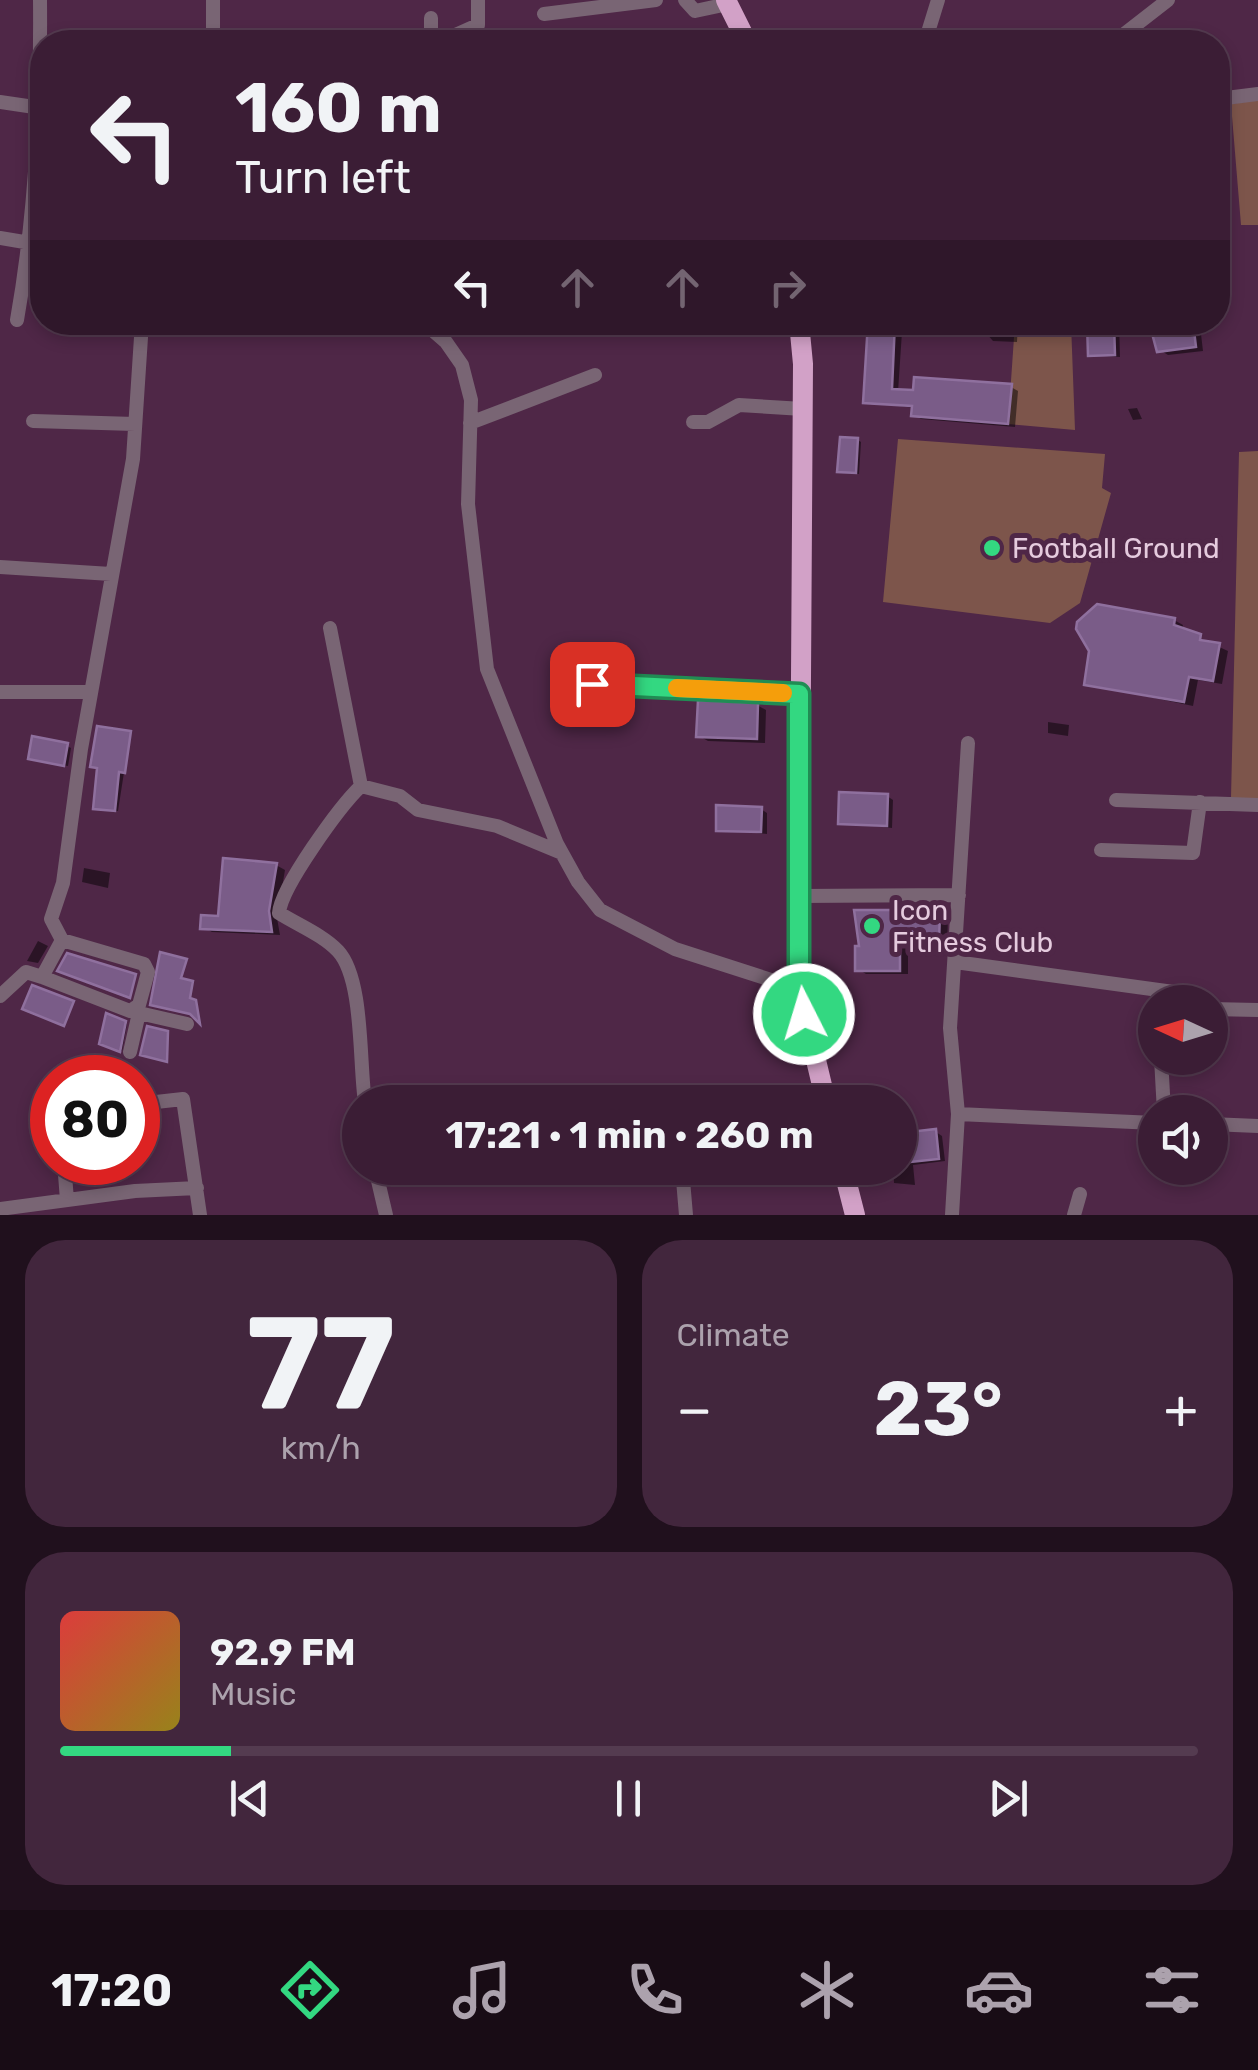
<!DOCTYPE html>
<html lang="en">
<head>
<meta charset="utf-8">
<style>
  :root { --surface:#3b1d35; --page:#42263d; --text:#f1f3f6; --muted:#aca2ad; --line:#543b50; --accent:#33d881 }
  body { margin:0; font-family:Rubik,sans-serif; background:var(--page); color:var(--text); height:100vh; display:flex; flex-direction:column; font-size:38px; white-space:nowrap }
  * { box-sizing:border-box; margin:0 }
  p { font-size:32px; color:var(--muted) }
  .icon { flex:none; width:55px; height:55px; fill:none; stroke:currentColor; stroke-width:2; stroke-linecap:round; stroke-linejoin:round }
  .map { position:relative; height:1215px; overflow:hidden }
  .drawer { display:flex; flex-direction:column; gap:25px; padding:25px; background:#20101d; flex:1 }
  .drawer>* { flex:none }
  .hud { position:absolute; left:30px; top:30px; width:1200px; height:305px; border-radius:40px; box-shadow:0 5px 15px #0003,0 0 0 2px var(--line); background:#3b1d35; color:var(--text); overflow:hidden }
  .needle { width:65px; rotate:274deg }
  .tools { position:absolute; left:1138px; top:985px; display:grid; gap:20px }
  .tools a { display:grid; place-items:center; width:90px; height:90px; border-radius:50%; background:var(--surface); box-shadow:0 5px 15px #0003,0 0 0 2px var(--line); font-size:50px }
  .speed { position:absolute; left:30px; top:1055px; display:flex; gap:20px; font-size:50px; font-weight:700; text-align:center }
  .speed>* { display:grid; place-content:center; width:130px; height:130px; border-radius:50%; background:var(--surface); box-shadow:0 5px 15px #0003,0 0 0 2px var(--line); line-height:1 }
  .speed .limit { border:15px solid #d22; background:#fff; color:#111 }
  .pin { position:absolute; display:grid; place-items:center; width:85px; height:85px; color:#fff; margin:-42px; border-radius:20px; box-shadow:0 5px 15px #0006 }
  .me { position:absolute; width:110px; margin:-55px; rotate:355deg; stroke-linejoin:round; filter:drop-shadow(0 0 8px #0008) }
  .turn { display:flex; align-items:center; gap:35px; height:210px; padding:0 40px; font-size:45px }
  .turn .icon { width:130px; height:130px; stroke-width:2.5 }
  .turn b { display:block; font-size:70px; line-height:85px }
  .lanes { display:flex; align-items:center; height:95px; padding:0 40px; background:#0003; justify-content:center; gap:50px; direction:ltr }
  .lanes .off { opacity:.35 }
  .big { font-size:75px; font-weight:700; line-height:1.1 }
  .drawer .tile { flex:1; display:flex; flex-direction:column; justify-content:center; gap:15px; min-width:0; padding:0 35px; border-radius:40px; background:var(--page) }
  .drawer .dial { align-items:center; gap:0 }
  .dial b { font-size:130px; line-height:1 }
  .song { display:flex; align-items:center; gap:30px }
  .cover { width:120px; height:120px; border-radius:15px; background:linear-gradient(135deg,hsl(0 70% 55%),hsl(50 70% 35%)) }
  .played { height:10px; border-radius:5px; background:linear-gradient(90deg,var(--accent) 15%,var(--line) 15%) }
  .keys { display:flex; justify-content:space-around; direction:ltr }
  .heat { display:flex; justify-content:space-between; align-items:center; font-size:55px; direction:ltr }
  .drawer .tiles { flex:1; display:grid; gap:25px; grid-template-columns:1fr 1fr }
  .tile:last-child { grid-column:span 2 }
  .trip { position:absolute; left:342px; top:1085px; width:575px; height:100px; border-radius:50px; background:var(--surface); box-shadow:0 5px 15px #0003,0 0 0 2px var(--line); font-weight:700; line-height:100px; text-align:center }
  .menu { display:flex; height:160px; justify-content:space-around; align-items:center; background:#180c15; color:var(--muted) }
  .menu .icon { width:70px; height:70px }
  .menu .active { color:var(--accent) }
  .menu b { font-size:45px; color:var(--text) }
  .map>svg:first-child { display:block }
  .green { fill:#7d554b }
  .shadow { fill:#0007 }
  .building { fill:#7a5c88; stroke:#8f709e; stroke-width:2.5 }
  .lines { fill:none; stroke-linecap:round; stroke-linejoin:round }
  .minor { stroke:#796574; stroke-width:14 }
  .highway { stroke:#d2a1c7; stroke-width:20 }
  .route-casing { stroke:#218c54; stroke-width:25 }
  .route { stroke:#33d881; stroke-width:18 }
  .slow { stroke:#f59e0b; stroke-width:18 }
  .poi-dot { fill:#33d881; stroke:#4f2747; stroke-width:4 }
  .labels { text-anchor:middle; stroke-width:10; stroke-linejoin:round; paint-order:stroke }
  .poi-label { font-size:28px; fill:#e5cbde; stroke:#4f2747; text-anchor:start }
</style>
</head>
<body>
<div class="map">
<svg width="1258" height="1215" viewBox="0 0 1258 1215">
  <rect width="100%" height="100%" fill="#4f2747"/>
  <path class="green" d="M1258 100V225H1241L1231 104Z
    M1015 323H1071L1075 430 1008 424Z
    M898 439 1105 454 1102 488 1111 493 1080 603 1050 623 883 602Z
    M1258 451V799L1231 798 1239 452Z"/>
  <path class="shadow" d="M1218 250 1225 254 1229 285 1218 287Z
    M871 322H1018L1017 342 993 341 986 333 902 332 898 392 1011 387 1018 391 1015 427 921 419 914 415V408L866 401Z
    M1090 322H1119L1120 357 1090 355Z
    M1151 322H1207L1208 333 1201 334 1203 351 1168 355 1160 350Z
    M1137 408 1142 419 1133 420 1128 409Z
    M858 440 861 442 859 474 844 473 840 471Z
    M1174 620 1183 625 1182 630 1228 651 1222 684 1198 680 1193 706 1086 684Z
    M757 705 766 710 765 743 708 741 699 736Z
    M1048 722 1069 725 1068 736 1048 733Z
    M130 734 118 811 99 809Z
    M67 746 71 748 68 766 34 760Z
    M887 796 893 800 892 828 841 822Z
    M761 809 767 813V834L718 829Z
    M276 865 285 870 277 918 280 935 212 932 203 927 220 918Z
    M84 868 110 873 108 888 82 882Z
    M939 913 948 918 947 947H908V974H866L858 969Z
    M38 941 48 946 38 963 27 961Z
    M108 1017 127 1024 122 1051 102 1043Z
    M936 1132 942 1136 945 1161 913 1165 915 1185 894 1183 893 1168H900V1135Z"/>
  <path class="building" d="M868 322H895L892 389 913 390 914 377 1012 384 1008 424 911 416 912 406 863 403Z
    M1087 322H1114L1115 355 1088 356Z
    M1149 322H1193L1196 347 1157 352Z
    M840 437 858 438 856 473 837 472Z
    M1097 604 1175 618 1174 625 1201 634 1200 640 1220 643 1213 681 1189 677 1184 702 1084 685 1089 651 1076 629 1077 622Z
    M698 700 758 703 757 739 696 737Z
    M97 726 131 731 125 773 119 772 115 811 93 809 97 768 90 767Z
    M32 736 68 743 64 766 28 759Z
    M839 792 888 794 887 826 838 824Z
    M716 805 762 807 761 832 716 831Z
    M223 858 277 863 269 911 272 932 200 929 201 915 218 916Z
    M854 910H940L939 944 900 943V971H855V946H859Z
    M160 952 187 959 181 978 193 981 190 998 196 1000 200 1024 190 1014 150 1005Z
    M67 953 136 974 130 998 57 971Z
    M32 985 74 1001 64 1026 22 1009Z
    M106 1013 126 1021 120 1052 99 1044Z
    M147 1026 168 1031 167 1062 140 1055Z
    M936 1129 939 1159 900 1163V1133Z"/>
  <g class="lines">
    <path class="minor" d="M213 0V42
      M685 0 695 11 728 4
      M544 14 656 0
      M431 42V18
      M440 42 478 25V0
      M925 42 938 0
      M1114 42 1168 0
      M1218 99 1258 94
      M0 102 41 108
      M0 238 42 245
      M17 320C36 213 41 108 40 0
      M423 322 446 342 462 365 471 400 468 504 487 669 557 844 578 882 600 910 675 949 799 989
      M33 421 135 424
      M693 422H708L739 405 803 409
      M470 423 595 375
      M0 567 111 574
      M330 628 361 786
      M592 684 799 694
      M0 692H91
      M1116 800 1258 805
      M1101 850 1193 853 1200 802
      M799 896 959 895
      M955 962 1188 994
      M42 977 130 1011 139 1005 148 972 144 964 62 940
      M0 996 26 972 42 977 62 940 51 919 63 883 81 749 133 459 142 322
      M1163 1002H1169
      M135 1008 139 1013 187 1024
      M1210 1009 1258 1010
      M130 1052 139 1013
      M1161 1058 1164 1112
      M365 1102C359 1064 364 979 338 951 323 935 298 925 279 913 281 887 340 806 361 786L400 796 418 810 497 826 562 853
      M138 1104 183 1099 200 1215
      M958 1114 1155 1123
      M1210 1124 1258 1126
      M64 1162 67 1200
      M375 1168 386 1215
      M682 1168 686 1215
      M0 1209 135 1191 197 1188
      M952 1215 958 1114 950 1028 968 743
      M1074 1215 1080 1194"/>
    <path class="highway" d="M726 0 747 42
      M799 322 803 364 799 989 826 1102
      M843 1168 855 1215"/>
  </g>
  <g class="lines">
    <defs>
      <path id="route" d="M592 684 799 694V989L804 1014"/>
    </defs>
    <use href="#route" class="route-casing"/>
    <use href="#route" class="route"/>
    <path class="slow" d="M677 688 783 693"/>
  </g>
  <g class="poi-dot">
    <circle cx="992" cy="548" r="10"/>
    <circle cx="872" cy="926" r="10"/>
  </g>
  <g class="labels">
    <g class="poi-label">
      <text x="1012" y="558">Football Ground</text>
      <text x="892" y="920">Icon<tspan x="892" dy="32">Fitness Club</tspan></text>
    </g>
  </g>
</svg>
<div class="tools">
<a><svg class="needle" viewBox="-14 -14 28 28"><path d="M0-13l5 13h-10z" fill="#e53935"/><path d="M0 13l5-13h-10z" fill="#aca2ad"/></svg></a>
<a><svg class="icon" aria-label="sound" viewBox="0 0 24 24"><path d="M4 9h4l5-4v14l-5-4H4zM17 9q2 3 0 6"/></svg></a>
</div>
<div class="speed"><div class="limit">80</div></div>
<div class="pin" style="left:592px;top:684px;background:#d93025"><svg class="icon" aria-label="arrive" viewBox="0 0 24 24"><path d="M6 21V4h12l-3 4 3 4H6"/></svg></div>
<svg class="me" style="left:804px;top:1014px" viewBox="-20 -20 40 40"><circle r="17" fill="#33d881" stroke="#fff" stroke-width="3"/><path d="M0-11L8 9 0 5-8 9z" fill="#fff"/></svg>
<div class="trip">17:21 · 1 min · 260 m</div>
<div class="hud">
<div class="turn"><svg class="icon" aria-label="left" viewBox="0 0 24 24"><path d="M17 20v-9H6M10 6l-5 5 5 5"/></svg><div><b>160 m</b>Turn left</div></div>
<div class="lanes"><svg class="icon" aria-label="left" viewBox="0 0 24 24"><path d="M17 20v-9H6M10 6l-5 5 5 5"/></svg><svg class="icon off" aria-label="ahead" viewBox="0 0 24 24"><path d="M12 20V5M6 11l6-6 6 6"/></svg><svg class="icon off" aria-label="ahead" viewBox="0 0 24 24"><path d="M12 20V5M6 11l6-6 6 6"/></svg><svg class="icon off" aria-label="right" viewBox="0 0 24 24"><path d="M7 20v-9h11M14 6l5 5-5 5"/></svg></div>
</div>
</div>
<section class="drawer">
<div class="tiles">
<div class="tile dial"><b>77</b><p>km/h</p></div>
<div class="tile"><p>Climate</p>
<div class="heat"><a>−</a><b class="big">23°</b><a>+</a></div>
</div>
<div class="tile">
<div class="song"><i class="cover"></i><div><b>92.9 FM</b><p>Music</p></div></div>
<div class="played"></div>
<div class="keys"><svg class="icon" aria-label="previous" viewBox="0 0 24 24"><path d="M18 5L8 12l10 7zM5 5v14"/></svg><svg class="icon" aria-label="pause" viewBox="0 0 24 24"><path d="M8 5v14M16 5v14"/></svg><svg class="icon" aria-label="next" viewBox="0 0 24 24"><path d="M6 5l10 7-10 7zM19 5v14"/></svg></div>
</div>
</div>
</section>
<nav class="menu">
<b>17:20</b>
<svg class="icon active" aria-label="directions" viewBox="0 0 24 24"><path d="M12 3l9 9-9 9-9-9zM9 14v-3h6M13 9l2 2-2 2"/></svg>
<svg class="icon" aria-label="music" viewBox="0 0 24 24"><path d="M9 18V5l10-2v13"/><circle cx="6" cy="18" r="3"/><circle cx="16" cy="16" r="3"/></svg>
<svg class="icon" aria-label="phone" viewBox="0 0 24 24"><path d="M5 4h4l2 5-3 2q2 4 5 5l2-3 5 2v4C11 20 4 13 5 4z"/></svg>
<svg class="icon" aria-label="climate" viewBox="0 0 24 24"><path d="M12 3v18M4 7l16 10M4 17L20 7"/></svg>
<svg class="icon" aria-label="car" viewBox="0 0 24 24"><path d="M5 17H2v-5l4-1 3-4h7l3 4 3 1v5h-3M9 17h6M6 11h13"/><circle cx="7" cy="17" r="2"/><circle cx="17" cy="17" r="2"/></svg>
<svg class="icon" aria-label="filters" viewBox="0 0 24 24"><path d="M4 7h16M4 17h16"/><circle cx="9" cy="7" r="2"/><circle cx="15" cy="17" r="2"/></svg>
</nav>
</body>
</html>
